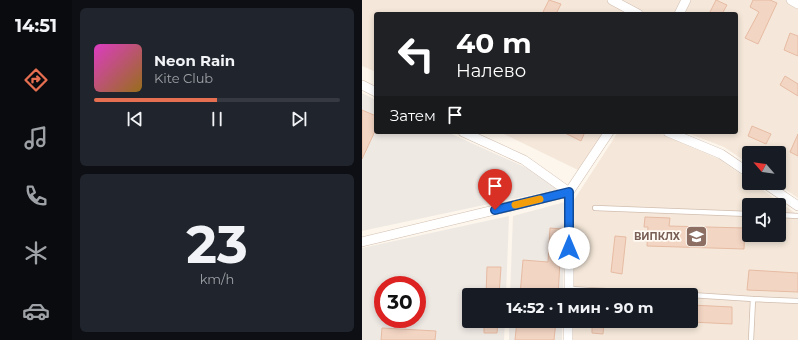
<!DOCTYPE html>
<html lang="ru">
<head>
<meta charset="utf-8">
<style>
  :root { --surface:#171b24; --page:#20242c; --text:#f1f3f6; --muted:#9ea1a6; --line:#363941; --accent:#e76f51 }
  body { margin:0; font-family:Montserrat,sans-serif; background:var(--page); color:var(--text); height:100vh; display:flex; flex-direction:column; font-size:15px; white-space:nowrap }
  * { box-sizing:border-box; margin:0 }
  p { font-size:13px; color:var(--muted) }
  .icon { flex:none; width:22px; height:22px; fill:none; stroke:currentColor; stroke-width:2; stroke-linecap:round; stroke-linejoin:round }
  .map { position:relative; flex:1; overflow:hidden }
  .panel { display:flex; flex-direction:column; gap:8px; padding:8px; background:#0d0f14; width:290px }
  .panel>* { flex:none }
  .top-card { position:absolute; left:12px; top:12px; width:364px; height:122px; border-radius:4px; box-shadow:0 2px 6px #0003; background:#202124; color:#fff; overflow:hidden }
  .needle { width:26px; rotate:298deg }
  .buttons { position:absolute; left:380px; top:146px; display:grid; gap:8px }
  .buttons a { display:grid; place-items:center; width:44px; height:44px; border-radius:4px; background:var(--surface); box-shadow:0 2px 6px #0003; font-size:20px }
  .speed { position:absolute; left:12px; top:276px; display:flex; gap:8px; font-size:20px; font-weight:700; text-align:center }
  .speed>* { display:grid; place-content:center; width:52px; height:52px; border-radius:50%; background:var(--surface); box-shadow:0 2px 6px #0003; line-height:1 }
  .speed .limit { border:6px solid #d22; background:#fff; color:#111 }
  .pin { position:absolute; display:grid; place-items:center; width:34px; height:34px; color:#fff; margin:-41px -17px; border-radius:50% 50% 50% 0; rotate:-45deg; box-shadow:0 0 4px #0007 }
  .pin .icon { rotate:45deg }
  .me { position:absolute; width:44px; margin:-22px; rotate:0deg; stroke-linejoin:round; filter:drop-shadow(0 0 3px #0008) }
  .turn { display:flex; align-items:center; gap:14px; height:84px; padding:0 16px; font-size:18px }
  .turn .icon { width:52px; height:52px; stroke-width:2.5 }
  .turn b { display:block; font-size:28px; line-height:34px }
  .then { display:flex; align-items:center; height:38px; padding:0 16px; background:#0003; gap:8px; font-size:15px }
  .panel .card { flex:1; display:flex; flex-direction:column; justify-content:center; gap:6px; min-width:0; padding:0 14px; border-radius:6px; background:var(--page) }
  .panel .dial { align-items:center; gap:0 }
  .dial b { font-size:52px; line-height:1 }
  .song { display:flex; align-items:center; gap:12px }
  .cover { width:48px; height:48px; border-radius:6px; background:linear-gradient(135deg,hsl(310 70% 55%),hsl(40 70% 35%)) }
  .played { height:4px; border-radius:2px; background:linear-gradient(90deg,var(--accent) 50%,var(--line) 50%) }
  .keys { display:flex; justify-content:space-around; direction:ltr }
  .trip { position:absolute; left:100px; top:288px; width:236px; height:40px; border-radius:4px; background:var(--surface); box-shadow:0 2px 6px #0003; font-weight:700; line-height:40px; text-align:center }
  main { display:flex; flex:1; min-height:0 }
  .tabs { display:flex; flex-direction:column; width:72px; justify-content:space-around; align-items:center; background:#090b0e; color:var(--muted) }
  .tabs .icon { width:28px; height:28px }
  .tabs .on { color:var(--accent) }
  .tabs b { font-size:18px; color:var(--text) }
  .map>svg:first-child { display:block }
  .residential { fill:#f5e8da; fill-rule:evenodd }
  .industrial { fill:#efe9e4; fill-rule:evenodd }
  .building { fill:#f3d5c3; stroke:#e6bba3 }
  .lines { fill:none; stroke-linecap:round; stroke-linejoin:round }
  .service-casing { stroke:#d1beb0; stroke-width:6 }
  .minor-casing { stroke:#d1beb0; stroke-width:10 }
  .service { stroke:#fff; stroke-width:4.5 }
  .minor { stroke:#fff; stroke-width:9 }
  .route-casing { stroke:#114b97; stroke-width:10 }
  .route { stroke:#1a73e8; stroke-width:7 }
  .slow { stroke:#f59e0b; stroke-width:7 }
  .labels { text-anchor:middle; stroke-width:3.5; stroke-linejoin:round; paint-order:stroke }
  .education-label { font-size:10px; font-weight:bold; fill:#785e54; stroke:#fffaf3; text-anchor:end }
</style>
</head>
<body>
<main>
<nav class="tabs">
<b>14:51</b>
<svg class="icon on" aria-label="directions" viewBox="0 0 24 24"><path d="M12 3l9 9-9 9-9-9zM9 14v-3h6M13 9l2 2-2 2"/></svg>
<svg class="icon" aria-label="music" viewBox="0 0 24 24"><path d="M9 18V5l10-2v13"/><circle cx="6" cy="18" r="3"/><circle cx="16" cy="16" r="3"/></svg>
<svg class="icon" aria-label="phone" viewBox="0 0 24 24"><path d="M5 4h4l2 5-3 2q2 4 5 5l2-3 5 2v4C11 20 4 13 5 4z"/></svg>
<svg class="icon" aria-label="climate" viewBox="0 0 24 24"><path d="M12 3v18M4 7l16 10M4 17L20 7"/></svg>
<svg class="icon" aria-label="car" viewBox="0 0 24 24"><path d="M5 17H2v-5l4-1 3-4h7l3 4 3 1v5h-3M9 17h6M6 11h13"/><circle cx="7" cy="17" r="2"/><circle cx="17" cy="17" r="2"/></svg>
</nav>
<section class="panel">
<div class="card">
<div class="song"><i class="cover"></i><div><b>Neon Rain</b><p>Kite Club</p></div></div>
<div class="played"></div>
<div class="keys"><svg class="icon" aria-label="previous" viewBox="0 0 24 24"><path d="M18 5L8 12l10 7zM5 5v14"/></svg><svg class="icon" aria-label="pause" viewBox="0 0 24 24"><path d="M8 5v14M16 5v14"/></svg><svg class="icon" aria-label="next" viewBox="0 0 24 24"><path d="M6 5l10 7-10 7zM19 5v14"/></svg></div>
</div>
<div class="card dial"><b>23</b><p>km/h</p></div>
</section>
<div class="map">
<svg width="436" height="340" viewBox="0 0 436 340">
  <rect width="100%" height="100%" fill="#fdf6ec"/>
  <path class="residential" d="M0 0H436V198L414 183H417V153H387V164L362 147 323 132H374V14H14V72L0 66Z
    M138 132H242L218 171Z
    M256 132H294L357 159 387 180V183H391L436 215V340H209V321H329V295H210V203ZM387 205H417V235H387Z"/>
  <path class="industrial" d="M0 93 14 100V132H85L207 187 0 231Z
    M203 202 201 295H148L151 216Z
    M147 216 144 295H107V321H143L142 340H0V248ZM21 285H55V319H21Z
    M147 321H200V340H147Z"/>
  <path class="building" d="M187 0 199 4 194 14H180Z
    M354 0 365 5 360 14H347Z
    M391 0H408L415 3 396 44 383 38 397 12 388 7Z
    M428 33 436 36V56L422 50Z
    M423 76 436 84V96L418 85Z
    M0 110 14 116V129L0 159Z
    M390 126 409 134 404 144 386 136Z
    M201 132H223L219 141Z
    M436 134V156L428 152Z
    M283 217 308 218 307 226 383 228 382 249 285 246 286 227H282Z
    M188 228 200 229 196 295H158L161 260 186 262Z
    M253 236 264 237 260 274 249 272Z
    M125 267H139L137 295H124Z
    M387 270 436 273V292L385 290Z
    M329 305 370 307V324L329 322Z
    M122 321H136L135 333H122Z
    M155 321H194L192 340H153Z
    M230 321H242L241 334 230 333Z
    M20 328 74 331 73 340H19Z"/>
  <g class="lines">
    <defs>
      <path id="service" d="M233 208 387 214
        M417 215 436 216
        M207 289 320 295
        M329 295 391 299
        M389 340 391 299 436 301"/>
      <path id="minor" d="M250 0 276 14
        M429 0 436 4
        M317 14 324 0
        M0 85 14 92
        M101 132 162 160 207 192
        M306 132 359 154 387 173
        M402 183 436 206
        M0 242 207 192
        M207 295V192L247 132
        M206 340V321"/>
    </defs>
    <use href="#service" class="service-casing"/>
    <use href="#minor" class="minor-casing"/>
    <use href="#service" class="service"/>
    <use href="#minor" class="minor"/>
  </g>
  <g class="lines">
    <defs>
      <path id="route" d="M133 210 207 192V248"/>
    </defs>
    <use href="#route" class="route-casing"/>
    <use href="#route" class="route"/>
    <path class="slow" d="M153 205 178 199"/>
  </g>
  <defs>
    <symbol id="university-square" viewBox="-11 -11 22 22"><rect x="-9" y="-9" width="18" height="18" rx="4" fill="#8d6e63" stroke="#fffaf3"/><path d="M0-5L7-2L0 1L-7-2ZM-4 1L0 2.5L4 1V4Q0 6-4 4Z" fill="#fff"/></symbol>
  </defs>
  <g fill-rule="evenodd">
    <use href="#university-square" x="322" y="224" width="25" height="25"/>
  </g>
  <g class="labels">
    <g class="education-label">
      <text x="318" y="240">ВИПКЛХ</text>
    </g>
  </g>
</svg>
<div class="buttons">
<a><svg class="needle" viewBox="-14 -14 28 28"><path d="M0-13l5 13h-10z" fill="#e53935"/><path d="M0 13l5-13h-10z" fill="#9ea1a6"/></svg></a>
<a><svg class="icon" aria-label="sound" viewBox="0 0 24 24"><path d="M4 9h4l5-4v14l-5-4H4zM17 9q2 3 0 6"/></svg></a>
</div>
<div class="speed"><div class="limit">30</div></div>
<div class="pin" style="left:133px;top:210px;background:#d93025"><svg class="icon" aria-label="arrive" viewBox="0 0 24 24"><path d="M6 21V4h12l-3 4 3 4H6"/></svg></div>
<svg class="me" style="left:207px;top:248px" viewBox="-20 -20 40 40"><circle r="19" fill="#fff"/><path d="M0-13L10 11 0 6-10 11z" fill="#1a73e8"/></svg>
<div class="trip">14:52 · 1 мин · 90 m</div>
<div class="top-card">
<div class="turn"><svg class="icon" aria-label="left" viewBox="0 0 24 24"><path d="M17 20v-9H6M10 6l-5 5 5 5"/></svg><div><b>40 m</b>Налево</div></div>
<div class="then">Затем<svg class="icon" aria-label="arrive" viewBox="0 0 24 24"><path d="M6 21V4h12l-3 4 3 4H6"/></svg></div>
</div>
</div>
</main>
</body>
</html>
